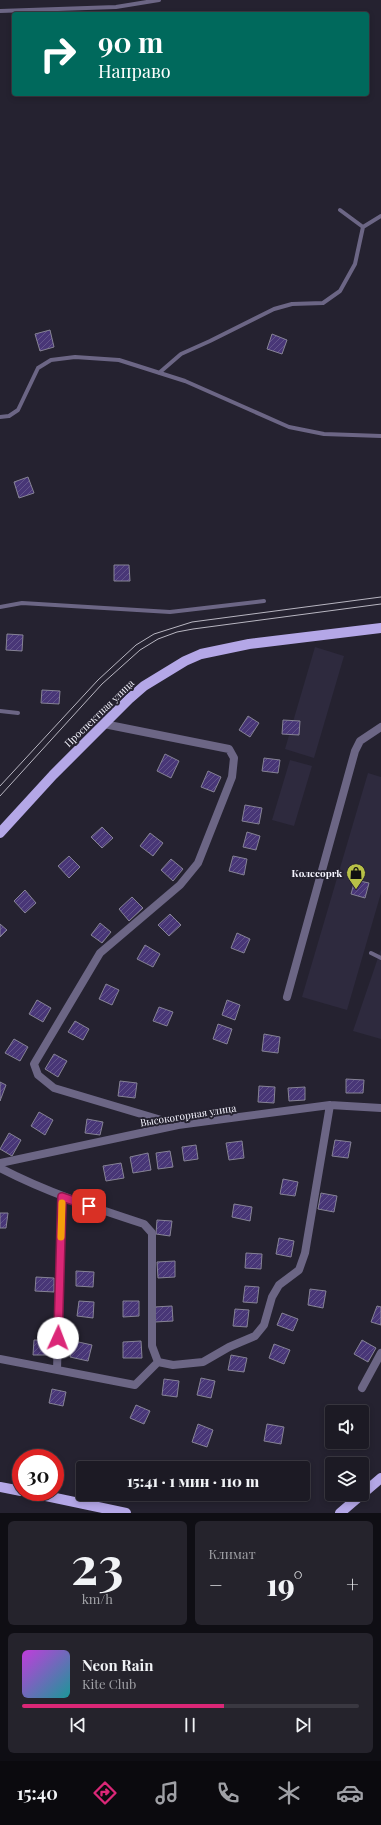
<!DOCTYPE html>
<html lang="ru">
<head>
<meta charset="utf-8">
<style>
  :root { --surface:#1c1a24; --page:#25232c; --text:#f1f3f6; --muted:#a0a1a6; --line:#3a3841; --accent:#db2777 }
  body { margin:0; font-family:"Playfair Display",serif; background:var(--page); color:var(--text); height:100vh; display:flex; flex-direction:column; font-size:15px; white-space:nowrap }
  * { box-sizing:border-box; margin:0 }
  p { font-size:13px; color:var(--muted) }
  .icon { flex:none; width:22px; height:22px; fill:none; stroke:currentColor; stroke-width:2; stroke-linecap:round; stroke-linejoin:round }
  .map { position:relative; height:1513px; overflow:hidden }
  .drawer { display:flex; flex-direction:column; gap:8px; padding:8px; background:#0f0e14; flex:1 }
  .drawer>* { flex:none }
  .guide { position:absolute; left:12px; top:12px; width:357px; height:84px; border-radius:4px; box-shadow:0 2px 6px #0003,0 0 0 1px var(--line); background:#00695c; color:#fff; overflow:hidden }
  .tools { position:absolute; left:325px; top:1405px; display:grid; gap:8px }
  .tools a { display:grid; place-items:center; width:44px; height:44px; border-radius:4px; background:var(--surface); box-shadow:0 2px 6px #0003,0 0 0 1px var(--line); font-size:20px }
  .speed { position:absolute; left:12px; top:1449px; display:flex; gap:8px; font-size:20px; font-weight:700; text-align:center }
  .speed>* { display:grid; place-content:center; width:52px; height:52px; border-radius:50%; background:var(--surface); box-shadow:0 2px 6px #0003,0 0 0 1px var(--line); line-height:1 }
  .speed .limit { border:6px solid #d22; background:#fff; color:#111 }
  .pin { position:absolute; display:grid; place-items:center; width:34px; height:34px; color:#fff; margin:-17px; border-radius:8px; box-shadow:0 2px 6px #0006 }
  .me { position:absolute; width:44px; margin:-22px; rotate:2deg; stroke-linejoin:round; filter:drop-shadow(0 0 3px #0008) }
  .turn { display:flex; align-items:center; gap:14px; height:84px; padding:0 20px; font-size:18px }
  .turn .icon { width:52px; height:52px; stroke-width:2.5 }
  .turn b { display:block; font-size:28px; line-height:34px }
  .big { font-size:30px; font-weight:800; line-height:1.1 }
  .drawer .tile { flex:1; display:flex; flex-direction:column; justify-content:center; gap:6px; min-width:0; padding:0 14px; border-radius:6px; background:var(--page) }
  .drawer .dial { align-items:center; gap:0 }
  .dial b { font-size:52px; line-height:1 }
  .song { display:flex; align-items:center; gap:12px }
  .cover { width:48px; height:48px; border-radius:6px; background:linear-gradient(135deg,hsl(290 70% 55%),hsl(180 70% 35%)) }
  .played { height:4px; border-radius:2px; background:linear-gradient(90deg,var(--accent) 60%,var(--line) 60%) }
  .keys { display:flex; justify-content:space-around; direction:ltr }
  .heat { display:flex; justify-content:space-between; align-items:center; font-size:22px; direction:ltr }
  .drawer .tiles { flex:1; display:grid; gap:8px; grid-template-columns:1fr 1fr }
  .tile:last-child { grid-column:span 2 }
  .trip { position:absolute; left:76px; top:1461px; width:234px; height:40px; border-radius:4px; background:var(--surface); box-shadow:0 2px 6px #0003,0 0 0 1px var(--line); font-weight:800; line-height:40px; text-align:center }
  .tab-bar { display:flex; height:64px; justify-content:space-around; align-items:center; background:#0b0a0e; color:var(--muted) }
  .tab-bar .icon { width:28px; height:28px }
  .tab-bar .on { color:var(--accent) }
  .tab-bar b { font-size:18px; color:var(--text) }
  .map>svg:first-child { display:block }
  .built { fill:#2e2a3e }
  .building { fill:url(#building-hatch); stroke:#868395 }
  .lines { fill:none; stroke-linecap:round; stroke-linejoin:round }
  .service { stroke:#6c6685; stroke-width:4 }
  .minor { stroke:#6c6685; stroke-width:8 }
  .primary { stroke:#b4a7e7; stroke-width:10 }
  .tram { stroke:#b8b6c1; stroke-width:1 }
  .route-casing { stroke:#8e194d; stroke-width:10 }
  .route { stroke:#db2777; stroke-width:7 }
  .slow { stroke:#f59e0b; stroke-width:7 }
  .labels { text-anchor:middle; stroke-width:4; stroke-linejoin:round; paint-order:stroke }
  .street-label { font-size:10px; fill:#f5f4fe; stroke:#252230 }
  .poi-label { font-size:10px; font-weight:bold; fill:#f5f4fe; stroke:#252230; text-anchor:end }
</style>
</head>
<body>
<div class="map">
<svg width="381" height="1513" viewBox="0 0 381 1513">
  <defs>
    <pattern id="building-hatch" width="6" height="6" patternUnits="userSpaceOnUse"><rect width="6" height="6" fill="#483677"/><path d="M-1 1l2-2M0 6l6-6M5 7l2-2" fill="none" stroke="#63548b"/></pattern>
  </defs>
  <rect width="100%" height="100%" fill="#252230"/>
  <path class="built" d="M315 647 344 656 314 758 285 749Z
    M290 760 312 766 294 826 272 820Z
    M368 773 381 777V893L347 1010 302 997Z
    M381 949V1039L353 1031Z"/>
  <path class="building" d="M50 330 54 347 40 351 35 334Z
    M272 334 287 340 282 354 267 349Z
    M28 477 34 493 19 498 14 482Z
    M114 565H129L130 581H114Z
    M7 634 23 635 22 651 6 650Z
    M42 690 60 691 59 704 41 703Z
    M248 716 259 723 250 737 239 730Z
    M283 720 300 721 299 735 282 734Z
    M165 754 179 761 171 778 157 771Z
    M264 758 280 760 278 773 262 771Z
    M208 771 221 777 214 792 201 787Z
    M245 805 262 808 259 824 242 821Z
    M102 827 113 838 102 848 91 837Z
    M247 832 260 836 256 850 243 847Z
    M150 833 163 843 153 856 140 846Z
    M69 856 80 867 69 878 58 866Z
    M233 856 247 859 244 875 229 871Z
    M171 859 183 869 173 881 161 870Z
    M355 880 369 883 365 898 351 894Z
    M25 890 36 903 25 913 14 901Z
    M132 897 143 908 129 921 119 909Z
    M170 914 181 925 169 936 158 925Z
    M100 923 111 932 102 943 91 935Z
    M0 924 7 930 0 937Z
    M237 933 250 939 244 953 231 948Z
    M145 945 160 954 153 967 137 959Z
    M106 984 119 990 112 1005 99 999Z
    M37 1000 51 1008 43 1022 29 1014Z
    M227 1000 240 1005 235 1020 222 1015Z
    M159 1007 173 1012 167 1026 153 1021Z
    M75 1021 89 1029 83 1040 68 1032Z
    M218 1024 232 1029 227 1044 213 1039Z
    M264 1034 280 1037 278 1053 262 1051Z
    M14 1039 28 1047 20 1061 5 1053Z
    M54 1054 67 1061 58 1077 45 1069Z
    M346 1079 364 1080 363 1093H346Z
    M120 1081 137 1083 135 1098 118 1096Z
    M0 1082 6 1085 0 1101Z
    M259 1086 275 1087 274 1103 258 1102Z
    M305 1087V1100L289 1101 288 1088Z
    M39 1112 53 1120 45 1135 31 1126Z
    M87 1119 103 1122 100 1135 85 1133Z
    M9 1133 21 1140 12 1156 0 1149Z
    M335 1140 351 1142 348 1158 332 1156Z
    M242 1141 244 1158 229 1160 226 1143Z
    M196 1145 198 1159 184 1161 182 1147Z
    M170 1151 173 1167 158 1169 156 1153Z
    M148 1153 151 1170 133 1173 130 1157Z
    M121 1163 124 1178 106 1181 103 1166Z
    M283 1179 298 1182 295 1196 280 1194Z
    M321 1193 337 1196 334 1212 318 1209Z
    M234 1204 252 1207 250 1221 232 1217Z
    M0 1213H8L6 1228H0Z
    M157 1220 172 1221 170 1236 156 1234Z
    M279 1238 294 1241 291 1257 276 1254Z
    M246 1253 262 1254 261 1269 245 1268Z
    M175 1261V1277L158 1278 157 1262Z
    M76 1271 94 1272 93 1287 76 1286Z
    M36 1277 54 1278V1292L35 1291Z
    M245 1286 259 1287 257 1303 243 1302Z
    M310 1289 326 1291 323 1308 308 1305Z
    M79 1301 94 1302 93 1318 77 1316Z
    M123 1301H139V1316L123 1317Z
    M172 1306 173 1321 155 1322 154 1307Z
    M377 1306 381 1307V1325L371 1322Z
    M235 1309 249 1310 247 1327 233 1326Z
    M282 1313 298 1319 293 1331 277 1325Z
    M34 1340H50L49 1355H33Z
    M362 1340 376 1348 368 1362 354 1354Z
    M74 1341 92 1345 88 1361 70 1357Z
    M141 1341 142 1358H123V1342Z
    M274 1344 290 1350 284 1364 269 1358Z
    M231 1355 247 1358 244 1372 228 1370Z
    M201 1378 215 1381 211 1398 197 1395Z
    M164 1379 179 1381 177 1397 162 1395Z
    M52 1389 66 1392 63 1406 49 1403Z
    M136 1405 150 1411 144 1424 130 1418Z
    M198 1424 213 1430 207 1447 192 1442Z
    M267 1424 284 1427 281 1444 264 1441Z"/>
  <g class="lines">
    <path class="service" d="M0 11 116 7 159 0
      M363 227 381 216
      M159 373 181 354 210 341 274 309 292 304 323 303 340 291 355 264 363 227 340 210
      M0 417 9 416 18 410 38 368 51 360 75 357 119 360 185 381 289 427 324 434 381 436
      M0 607 22 603 170 612 264 601
      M0 711 18 713
      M371 953 381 958"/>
    <path class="minor" d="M104 724 229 749 234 758 232 777 198 863 180 885 100 953 34 1064 38 1075 54 1088 178 1125
      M287 997 355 751 360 741 381 727
      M0 1163 178 1125 330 1105 381 1108
      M0 1168C46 1192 95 1208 144 1224L152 1233V1346L158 1362
      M0 1359 135 1385 158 1362 173 1365 203 1362 229 1347 255 1336 264 1325 272 1297 279 1285 299 1270 305 1253 330 1105
      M57 1370 62 1197
      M362 1388 381 1353"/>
    <path class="primary" d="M0 833 53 775 129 699 144 686 185 661 201 654 249 644 381 628
      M0 1487 21 1491
      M27 1492 126 1513
      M340 1513 381 1478"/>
    <path class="tram" d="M0 786 98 680 136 645 154 634 192 622 381 597
      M0 796 102 684 140 650 158 639 177 632 193 629 381 604"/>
  </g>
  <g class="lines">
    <defs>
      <path id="route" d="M58 1338 62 1197 89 1206"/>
    </defs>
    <use href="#route" class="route-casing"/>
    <use href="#route" class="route"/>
    <path class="slow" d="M61 1237 62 1203"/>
  </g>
  <defs>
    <symbol id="shop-pin" viewBox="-11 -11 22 30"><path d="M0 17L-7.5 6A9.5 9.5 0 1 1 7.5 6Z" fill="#b8c147" stroke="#252230"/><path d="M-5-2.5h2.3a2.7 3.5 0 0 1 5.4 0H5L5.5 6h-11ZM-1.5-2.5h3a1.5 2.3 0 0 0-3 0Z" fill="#111"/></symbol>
  </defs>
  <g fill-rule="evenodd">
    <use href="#shop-pin" x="345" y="862" width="22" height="30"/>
  </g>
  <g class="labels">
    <g class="street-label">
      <text transform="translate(99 713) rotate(-44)" y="4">Проспектная улица</text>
      <text transform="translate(188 1115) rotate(-9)" y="4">Высокогорная улица</text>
    </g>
    <g class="poi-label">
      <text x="342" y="877">Колесоprk</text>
    </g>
  </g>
</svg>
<div class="tools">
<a><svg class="icon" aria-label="sound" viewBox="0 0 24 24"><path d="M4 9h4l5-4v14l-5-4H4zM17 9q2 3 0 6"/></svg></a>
<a><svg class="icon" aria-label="layers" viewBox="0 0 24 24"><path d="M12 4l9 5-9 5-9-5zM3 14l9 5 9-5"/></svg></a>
</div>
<div class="speed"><div class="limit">30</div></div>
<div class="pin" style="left:89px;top:1206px;background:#d93025"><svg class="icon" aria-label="arrive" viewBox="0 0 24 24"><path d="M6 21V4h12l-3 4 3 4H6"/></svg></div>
<svg class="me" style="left:58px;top:1338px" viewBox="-20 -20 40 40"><circle r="19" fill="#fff"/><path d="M0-13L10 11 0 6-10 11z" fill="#db2777"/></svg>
<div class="trip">15:41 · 1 мин · 110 m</div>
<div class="guide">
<div class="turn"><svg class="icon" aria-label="right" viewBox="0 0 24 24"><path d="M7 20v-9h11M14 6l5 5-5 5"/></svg><div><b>90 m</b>Направо</div></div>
</div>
</div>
<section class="drawer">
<div class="tiles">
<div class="tile dial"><b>23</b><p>km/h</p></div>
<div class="tile"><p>Климат</p>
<div class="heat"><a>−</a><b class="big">19°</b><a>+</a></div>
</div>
<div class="tile">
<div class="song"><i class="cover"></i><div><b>Neon Rain</b><p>Kite Club</p></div></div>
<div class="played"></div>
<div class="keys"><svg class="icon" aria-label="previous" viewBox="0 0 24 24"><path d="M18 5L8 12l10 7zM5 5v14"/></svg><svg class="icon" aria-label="pause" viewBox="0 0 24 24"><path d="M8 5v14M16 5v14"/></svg><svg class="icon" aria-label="next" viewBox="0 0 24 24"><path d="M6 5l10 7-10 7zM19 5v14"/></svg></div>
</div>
</div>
</section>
<nav class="tab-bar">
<b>15:40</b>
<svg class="icon on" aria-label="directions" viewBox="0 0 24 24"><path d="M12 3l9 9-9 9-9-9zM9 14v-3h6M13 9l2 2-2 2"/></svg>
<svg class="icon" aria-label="music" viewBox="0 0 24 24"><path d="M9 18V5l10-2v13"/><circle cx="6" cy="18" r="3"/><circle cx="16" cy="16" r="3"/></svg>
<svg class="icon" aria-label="phone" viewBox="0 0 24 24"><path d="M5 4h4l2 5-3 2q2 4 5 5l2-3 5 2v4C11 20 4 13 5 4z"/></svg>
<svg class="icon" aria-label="climate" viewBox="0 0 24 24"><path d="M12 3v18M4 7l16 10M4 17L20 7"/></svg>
<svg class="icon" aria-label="car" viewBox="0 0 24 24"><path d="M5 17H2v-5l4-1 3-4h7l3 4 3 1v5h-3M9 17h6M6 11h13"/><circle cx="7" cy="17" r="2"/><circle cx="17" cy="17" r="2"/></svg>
</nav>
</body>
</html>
